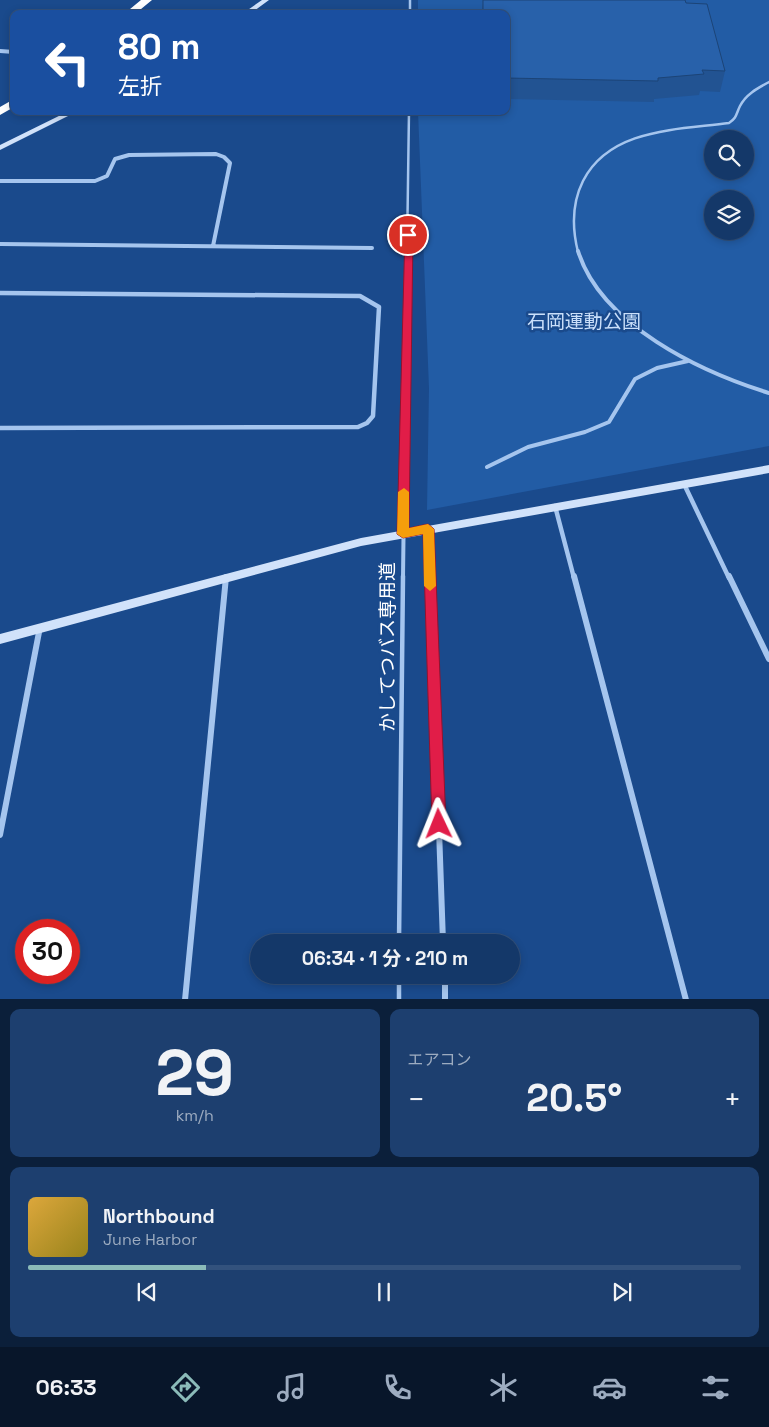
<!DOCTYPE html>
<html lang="ja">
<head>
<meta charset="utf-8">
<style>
  :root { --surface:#143869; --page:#1d3f6f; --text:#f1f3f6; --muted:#9dacc0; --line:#33527d; --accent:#8bbbb9 }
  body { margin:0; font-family:"Space Grotesk","Noto Sans JP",sans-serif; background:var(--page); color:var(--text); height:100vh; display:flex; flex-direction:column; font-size:19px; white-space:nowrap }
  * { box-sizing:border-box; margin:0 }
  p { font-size:16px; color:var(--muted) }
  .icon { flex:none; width:28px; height:28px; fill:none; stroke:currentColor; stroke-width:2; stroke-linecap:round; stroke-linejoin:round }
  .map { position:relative; height:999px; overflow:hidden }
  .drawer { display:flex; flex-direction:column; gap:10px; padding:10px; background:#0b1f3a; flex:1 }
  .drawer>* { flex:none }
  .hud { position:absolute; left:10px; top:10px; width:500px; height:105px; border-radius:10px; box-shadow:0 2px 8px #0003,0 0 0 1px var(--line); background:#1a4fa0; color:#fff; overflow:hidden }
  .buttons { position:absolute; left:704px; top:130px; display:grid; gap:10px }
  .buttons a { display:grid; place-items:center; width:50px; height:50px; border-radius:50%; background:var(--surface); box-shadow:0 2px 8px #0003,0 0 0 1px var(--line); font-size:25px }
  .speed { position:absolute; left:15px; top:919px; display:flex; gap:10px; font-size:25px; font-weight:700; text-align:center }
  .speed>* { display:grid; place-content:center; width:65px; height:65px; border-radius:50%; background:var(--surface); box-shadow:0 2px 8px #0003,0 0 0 1px var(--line); line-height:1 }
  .speed .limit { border:8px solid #d22; background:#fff; color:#111 }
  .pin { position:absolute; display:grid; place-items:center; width:42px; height:42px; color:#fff; margin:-21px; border:2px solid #fff; border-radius:50%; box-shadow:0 1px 5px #0007 }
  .me { position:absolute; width:55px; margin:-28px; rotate:358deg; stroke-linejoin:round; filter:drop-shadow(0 0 4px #0008) }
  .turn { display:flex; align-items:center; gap:18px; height:105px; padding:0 25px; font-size:22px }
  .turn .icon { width:65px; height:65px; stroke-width:2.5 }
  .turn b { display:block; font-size:35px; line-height:42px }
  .big { font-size:38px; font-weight:700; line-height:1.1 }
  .drawer .widget { flex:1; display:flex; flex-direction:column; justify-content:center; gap:8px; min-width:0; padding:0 18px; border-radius:10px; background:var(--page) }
  .drawer .dial { align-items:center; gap:0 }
  .dial b { font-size:65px; line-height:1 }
  .song { display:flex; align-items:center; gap:15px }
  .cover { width:60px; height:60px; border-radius:8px; background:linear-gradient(135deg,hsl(40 70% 55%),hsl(50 70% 35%)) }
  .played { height:5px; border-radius:2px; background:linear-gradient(90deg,var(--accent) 25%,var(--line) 25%) }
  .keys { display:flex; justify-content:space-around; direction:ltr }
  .heat { display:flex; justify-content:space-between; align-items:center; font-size:28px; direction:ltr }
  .drawer .tiles { flex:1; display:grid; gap:10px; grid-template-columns:1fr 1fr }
  .widget:last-child { grid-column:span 2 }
  .trip { position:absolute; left:250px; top:934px; width:270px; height:50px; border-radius:25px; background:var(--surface); box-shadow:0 2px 8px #0003,0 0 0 1px var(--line); font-weight:700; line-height:50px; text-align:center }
  .tabs { display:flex; height:80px; justify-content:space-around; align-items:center; background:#08162a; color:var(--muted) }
  .tabs .icon { width:35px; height:35px }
  .tabs .on { color:var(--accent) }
  .tabs b { font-size:22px; color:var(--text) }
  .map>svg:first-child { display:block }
  .green { fill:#225ca5; fill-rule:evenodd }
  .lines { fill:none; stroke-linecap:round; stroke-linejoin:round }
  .lane-far2 { stroke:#a5c5ee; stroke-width:2.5 }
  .lane-far1 { stroke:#a5c5ee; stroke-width:4 }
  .lane { stroke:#a5c5ee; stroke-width:4.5 }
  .street-far2 { stroke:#a5c5ee; stroke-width:4 }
  .street-far1 { stroke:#a5c5ee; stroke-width:4.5 }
  .street { stroke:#a5c5ee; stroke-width:6 }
  .secondary { fill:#d1e2fa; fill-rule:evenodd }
  .highway { fill:#fff; fill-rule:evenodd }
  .wall { fill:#225392 }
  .building { fill:#2861aa; stroke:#1c4477 }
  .route { fill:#e11d48; stroke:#92132f }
  .slow { fill:#f59e0b }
  .labels { text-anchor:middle; stroke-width:5; stroke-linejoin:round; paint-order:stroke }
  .park-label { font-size:19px; fill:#cadffa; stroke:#1a4a8c }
  .street-label { font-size:19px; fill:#fff; stroke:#1a4a8c }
</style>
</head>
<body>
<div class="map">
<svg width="769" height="1000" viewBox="0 0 769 1000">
  <rect width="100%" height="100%" fill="#1a4a8c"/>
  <path class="green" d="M418 0H769V446L427 510 429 388 418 111H506V14H418ZM712 139H745V171H712ZM712 199H745V231H712Z"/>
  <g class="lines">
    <path class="lane-far2" d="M410 0V14
      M407 252 409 111
      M578 252C572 228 572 203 583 181 610 128 678 130 729 123 737 118 736 114 740 106 746 94 758 88 769 82"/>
    <path class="lane-far1" d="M578 251C601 325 701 372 769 393
      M487 467 528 447 585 432 609 422 635 379 657 368 688 361
      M403 578 407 251"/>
    <path class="lane" d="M399 942 403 576
      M399 975V1000"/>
    <path class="street-far2" d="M0 51 14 52
      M0 181H95L107 176 115 159 129 155 216 154 224 157 230 163 213 246
      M0 244 372 248"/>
    <path class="street-far1" d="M0 293 360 296 379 307 373 416 367 423 358 427 0 428
      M684 484 729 578
      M555 506 574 578
      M428 529 430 578"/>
    <path class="street" d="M430 576 443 942
      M574 576 686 1000
      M729 576 769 659
      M0 835 40 627
      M445 975V1000
      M185 1000 226 577"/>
    <path class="secondary" d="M262 0H269L250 14H242Z
      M69 111H78L0 150V145Z
      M769 465V473L361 546 0 644V634L361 538Z"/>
    <path class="highway" d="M141 0H152L135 14H124Z
      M14 99V107L0 115V107Z"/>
  </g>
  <path class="wall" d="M483 0 686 3 725 71 720 92 700 91 699 95 654 99V102L506 99V14H482Z"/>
  <path class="building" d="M483 0H685L686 3 707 4 725 71 702 70 704 74 658 78V81L506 78V14H483Z"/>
  <path class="route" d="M405 233 413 235 409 528 428 524 434 529 446 824 444 829 439 831 434 829 432 824 423 534 403 538 397 534Z"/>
  <path class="slow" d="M404 488 409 492V528L428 524 434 529 436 586 430 591 424 586 423 534 403 538 397 534 398 492Z"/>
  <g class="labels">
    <g class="park-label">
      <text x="584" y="328">石岡運動公園</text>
    </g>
    <g class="street-label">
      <text transform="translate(387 647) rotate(-90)" y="7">かしてつバス専用道</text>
    </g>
  </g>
</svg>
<div class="buttons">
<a><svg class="icon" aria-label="search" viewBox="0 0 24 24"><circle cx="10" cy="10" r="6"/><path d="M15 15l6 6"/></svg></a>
<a><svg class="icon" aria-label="layers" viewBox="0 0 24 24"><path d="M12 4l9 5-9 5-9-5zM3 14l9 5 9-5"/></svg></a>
</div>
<div class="speed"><div class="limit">30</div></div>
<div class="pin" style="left:408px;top:235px;background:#d93025"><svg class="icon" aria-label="arrive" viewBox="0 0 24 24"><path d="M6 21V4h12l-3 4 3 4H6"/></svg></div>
<svg class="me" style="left:439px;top:824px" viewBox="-20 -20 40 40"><path d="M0-17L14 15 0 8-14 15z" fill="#e11d48" stroke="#fff" stroke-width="4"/></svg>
<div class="trip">06:34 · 1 分 · 210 m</div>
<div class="hud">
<div class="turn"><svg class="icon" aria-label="left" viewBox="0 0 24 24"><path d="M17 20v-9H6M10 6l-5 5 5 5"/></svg><div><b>80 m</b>左折</div></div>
</div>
</div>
<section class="drawer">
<div class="tiles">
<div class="widget dial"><b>29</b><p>km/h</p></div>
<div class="widget"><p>エアコン</p>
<div class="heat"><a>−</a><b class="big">20.5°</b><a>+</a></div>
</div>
<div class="widget">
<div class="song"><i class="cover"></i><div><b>Northbound</b><p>June Harbor</p></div></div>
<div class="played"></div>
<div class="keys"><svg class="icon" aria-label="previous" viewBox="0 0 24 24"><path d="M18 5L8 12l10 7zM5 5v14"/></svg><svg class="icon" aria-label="pause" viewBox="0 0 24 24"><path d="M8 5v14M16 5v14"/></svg><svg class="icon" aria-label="next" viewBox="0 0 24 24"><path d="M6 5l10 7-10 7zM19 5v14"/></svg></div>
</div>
</div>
</section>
<nav class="tabs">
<b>06:33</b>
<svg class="icon on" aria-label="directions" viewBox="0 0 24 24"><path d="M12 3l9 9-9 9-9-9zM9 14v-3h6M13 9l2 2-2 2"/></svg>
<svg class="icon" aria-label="music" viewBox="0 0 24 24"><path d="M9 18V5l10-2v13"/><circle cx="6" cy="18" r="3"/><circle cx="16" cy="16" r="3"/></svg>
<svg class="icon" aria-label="phone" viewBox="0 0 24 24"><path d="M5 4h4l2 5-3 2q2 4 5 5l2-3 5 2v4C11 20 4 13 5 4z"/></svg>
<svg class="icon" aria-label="climate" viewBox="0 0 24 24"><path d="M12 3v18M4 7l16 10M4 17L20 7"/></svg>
<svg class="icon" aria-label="car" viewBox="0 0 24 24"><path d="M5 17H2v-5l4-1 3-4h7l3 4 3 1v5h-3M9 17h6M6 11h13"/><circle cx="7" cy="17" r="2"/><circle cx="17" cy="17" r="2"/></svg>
<svg class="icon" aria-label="filters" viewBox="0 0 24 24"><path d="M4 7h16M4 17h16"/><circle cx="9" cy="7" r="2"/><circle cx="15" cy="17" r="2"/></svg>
</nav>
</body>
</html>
